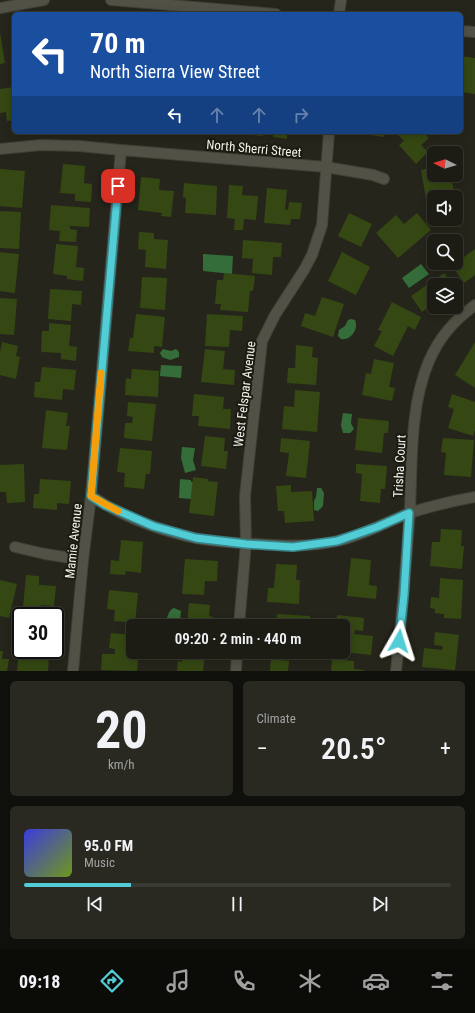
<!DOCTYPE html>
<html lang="en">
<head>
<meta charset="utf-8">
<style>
  :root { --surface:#1c1c14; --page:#292922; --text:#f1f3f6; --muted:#a0a1a0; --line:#3a3a34; --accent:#52ccd5 }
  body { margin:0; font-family:"Roboto Condensed",sans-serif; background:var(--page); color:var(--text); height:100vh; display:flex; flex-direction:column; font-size:15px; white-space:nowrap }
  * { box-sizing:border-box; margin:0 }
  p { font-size:13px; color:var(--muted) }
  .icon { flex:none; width:22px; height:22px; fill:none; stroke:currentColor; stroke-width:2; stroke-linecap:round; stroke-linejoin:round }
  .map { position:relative; height:671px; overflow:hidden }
  .drawer { display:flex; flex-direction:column; gap:10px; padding:10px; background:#0f0f0b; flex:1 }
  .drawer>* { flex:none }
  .top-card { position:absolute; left:12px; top:12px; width:451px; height:122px; border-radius:6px; box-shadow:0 2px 10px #0003,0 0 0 1px var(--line); background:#1a4fa0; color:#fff; overflow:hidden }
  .needle { width:26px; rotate:275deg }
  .fabs { position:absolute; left:427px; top:146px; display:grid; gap:8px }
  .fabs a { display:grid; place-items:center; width:36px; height:36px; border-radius:6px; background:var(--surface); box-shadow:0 2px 10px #0003,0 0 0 1px var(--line); font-size:20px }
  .speed { position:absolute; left:12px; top:607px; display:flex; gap:8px; font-size:20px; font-weight:700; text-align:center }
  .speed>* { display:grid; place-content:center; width:52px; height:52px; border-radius:50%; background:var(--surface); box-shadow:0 2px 10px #0003,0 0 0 1px var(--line); line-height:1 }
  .speed .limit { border:2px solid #111; border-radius:6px; background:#fff; color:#111 }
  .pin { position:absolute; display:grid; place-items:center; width:34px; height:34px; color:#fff; margin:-17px; border-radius:8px; box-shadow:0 2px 6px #0006 }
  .me { position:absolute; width:44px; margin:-22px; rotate:6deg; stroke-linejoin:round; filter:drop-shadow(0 0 3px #0008) }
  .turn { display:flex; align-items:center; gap:14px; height:84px; padding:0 12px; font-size:18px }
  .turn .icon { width:52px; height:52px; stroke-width:2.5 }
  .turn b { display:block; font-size:28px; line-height:34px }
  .lanes { display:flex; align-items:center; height:38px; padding:0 12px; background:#0003; justify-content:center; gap:20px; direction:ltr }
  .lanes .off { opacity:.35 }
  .big { font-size:30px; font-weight:600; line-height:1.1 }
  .drawer .widget { flex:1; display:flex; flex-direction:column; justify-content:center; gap:6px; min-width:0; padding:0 14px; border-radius:6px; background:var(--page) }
  .drawer .dial { align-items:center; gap:0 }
  .dial b { font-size:52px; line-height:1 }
  .song { display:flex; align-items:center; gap:12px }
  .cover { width:48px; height:48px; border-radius:6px; background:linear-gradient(135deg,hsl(240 70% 55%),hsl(80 70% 35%)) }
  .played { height:4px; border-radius:2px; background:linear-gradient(90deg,var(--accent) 25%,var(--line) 25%) }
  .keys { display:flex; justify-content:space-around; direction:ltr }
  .heat { display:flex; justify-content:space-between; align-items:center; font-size:22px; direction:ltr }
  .drawer .tiles { flex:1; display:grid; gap:10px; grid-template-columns:1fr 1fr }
  .widget:last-child { grid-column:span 2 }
  .trip { position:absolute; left:126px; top:619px; width:224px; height:40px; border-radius:6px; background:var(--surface); box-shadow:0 2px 10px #0003,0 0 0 1px var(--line); font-weight:600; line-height:40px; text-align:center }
  .menu { display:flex; height:64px; justify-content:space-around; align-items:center; background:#0b0b08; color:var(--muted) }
  .menu .icon { width:28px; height:28px }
  .menu .on { color:var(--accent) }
  .menu b { font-size:18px; color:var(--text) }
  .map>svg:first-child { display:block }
  .water { fill:#346d39 }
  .building { fill:#354813 }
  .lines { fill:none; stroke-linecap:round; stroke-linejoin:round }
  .minor-casing { stroke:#404038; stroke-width:12 }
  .minor { stroke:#515146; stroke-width:10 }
  .route-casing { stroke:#35858a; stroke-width:10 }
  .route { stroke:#52ccd5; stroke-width:7 }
  .slow { stroke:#f59e0b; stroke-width:7 }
  .labels { text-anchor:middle; stroke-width:4; stroke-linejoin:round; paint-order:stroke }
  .street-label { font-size:13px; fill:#f2f2eb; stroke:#1b1b12 }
</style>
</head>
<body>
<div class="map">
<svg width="475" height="671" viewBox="0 0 475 671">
  <rect width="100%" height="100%" fill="#25251b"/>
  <path class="water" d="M203 254 233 256 232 274 203 271Z
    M421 264 429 274 409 288 402 278Z
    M351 319 355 320C359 329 351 341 341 339L338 336 339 330 345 326 348 320Z
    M163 349 171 351 176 349 179 352V357L170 360 162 357 160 353Z
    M161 365 182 366 181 378 160 376Z
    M343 413 352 414 351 423 354 429 350 433H343L341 425Z
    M182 447 195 448 193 460 196 470 185 473 181 458Z
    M180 479 191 480V482H194L192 499 179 498Z
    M317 488H321L324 493 323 506 318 511 314 510V501L316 497Z
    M174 608 181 611 180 621 176 626H166C166 620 168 610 174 608Z"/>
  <path class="building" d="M0 33 5 63 0 64Z
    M461 56 475 58V94L461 92Z
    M14 87V120L7 121 6 112 0 113V89Z
    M242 132H263V136L242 134Z
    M273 132H287V139L273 137Z
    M350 132H385L384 137Z
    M395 132H423L429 138 421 145 428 152 416 164 399 145 404 141Z
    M63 164 85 166 84 183 92 184 91 202 75 201V194L60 193Z
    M434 167V175H451L455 197H434V204L427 205 421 170Z
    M0 169 25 171 22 208 0 206Z
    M141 177 160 179 159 190 174 191 171 217 161 216 162 213 138 210Z
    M184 183 217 186 216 215 185 213 186 198 183 197Z
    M229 185 243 186 242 195 258 196 256 220 244 219 243 230H234L235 219 227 218Z
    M267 188 287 190 285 209 288 210 289 202 302 203 300 219H291L290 225 264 223Z
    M51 205 90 208 89 227 70 226V229L77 230 76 242 59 241 60 231 49 230Z
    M0 211 21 212 19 249 0 248Z
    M349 213 372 224 361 247 338 236Z
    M417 213 431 230 398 258 376 233 396 215 404 224Z
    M139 232 154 233V239L168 240 166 269 145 267 146 250 138 249Z
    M243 240 282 243 281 257H273L272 275 252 273 253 259 242 258Z
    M56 244 78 246 76 267 84 268 83 281 67 279V276L53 274Z
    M475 249V275L464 283 452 266Z
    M0 252 19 254 15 293 0 291Z
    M342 252 370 267 356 295 328 281Z
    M224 273 255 276 253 291H250L248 312 220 310 221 304H215L217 280H223Z
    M444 273 453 285H434V303L422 312 411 296Z
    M142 277 167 278 165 310 140 308Z
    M50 289 82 291 81 305 72 304 71 321 48 319Z
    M322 297 344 304 333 337 301 326 305 313 315 316Z
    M0 298 17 299 14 335 0 334Z
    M392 302 421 317 415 330 408 326 393 356 374 346 382 331 378 330Z
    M136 314 165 317 162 347 154 346V353L128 351 130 338H133Z
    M207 314 243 316 242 331 230 330 229 347 205 346Z
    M49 323 71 325 69 346 77 347 76 361 61 359V353L41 352 42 331H49Z
    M2 342 18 346 16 356 20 357 16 379 0 375V352Z
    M475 342V388L455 375Z
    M296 345 313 347 312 357 318 358 316 385 287 383 288 368H295Z
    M205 349 225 351 223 369 235 370 234 385 201 382Z
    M374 359 394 363 389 387 395 388 392 401 362 395 366 373 371 374Z
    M42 367 76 370 74 390 63 389 62 400 34 397 35 382H40Z
    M132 369 159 371 158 397 125 395 126 378 131 379Z
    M295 390 320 392 317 432 282 429 284 406 294 407Z
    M194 394 224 397 223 409H231L230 429 198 426 199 416H192Z
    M452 394 475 402V430L473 436 448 428 454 409 448 407Z
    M128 402 156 404 152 441 124 438 125 423H132L133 417 127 416Z
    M46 410 68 413 66 426H70L67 450 42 448Z
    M358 418 389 421 388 433H384L382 453 355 450Z
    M205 436 225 438 224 451H228L226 469 201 466Z
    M281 438 310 441 306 478 286 476 289 453 280 452Z
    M443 438 474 440 471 477 444 475 446 453 441 452Z
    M120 448 152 451 150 474H146L144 489 124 487 125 473 117 472Z
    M24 464 25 502 7 503 6 492H0V465Z
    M356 464 387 466 385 489H381L380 503 360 501 362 474 356 473Z
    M193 477 208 479V481L218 482 214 516 189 513Z
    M40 479 71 481 69 504 57 503V510L33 508 34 494H39Z
    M291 485V492L312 491 314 521 285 523 284 511H278L276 486Z
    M441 529 462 530 461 546H464L462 569 430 566 432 542H440Z
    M121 540 143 542 141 573 126 571 125 575 110 574 111 560 119 561Z
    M351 558 371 560 369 585 377 586 376 599 347 596Z
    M185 559 218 561 217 581H205L204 595 182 594Z
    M276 564 297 565 296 580H300L299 604 267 602 268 588H274Z
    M26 575 39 576V585L56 586 54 606 41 605 40 609 23 607Z
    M440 578 463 580 461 619 444 618V614L435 613V609L430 608 431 597 439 598Z
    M0 580 17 584 9 618 0 616Z
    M109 590 138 593 135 623 114 621 115 610 107 609Z
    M189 603 210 605 209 616 213 617 212 626H187Z
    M277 614 310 616V625L276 626Z
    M337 615 364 618 363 631 355 630 354 634 373 636 371 655 343 652V626H336Z
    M435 632 459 635 455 670 422 667 424 648 442 650 443 646 434 645Z
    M111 633 133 635V652H139L137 671 101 670 102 654H115V649L109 648Z
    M0 651H3L2 659H9L7 671H0Z
    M183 652H205L203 671H177L178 661 182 662Z
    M19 653 49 656 48 671H17Z
    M271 659 289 661 288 671H270Z
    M332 659 354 661V669L364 670V671H331Z"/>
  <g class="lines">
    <defs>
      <path id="minor" d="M111 0 276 14
        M0 8 44 0
        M339 14 341 0
        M461 31 475 32
        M0 149 41 145 79 146 121 150 326 167 373 175 384 179
        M91 496C122 516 158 530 195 538 215 542 237 543 258 544 285 546 310 547 337 541 362 536 386 522 410 513 431 506 453 501 475 497
        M15 547 45 554 83 560
        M239 626 246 543 245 496 262 341 275 315 304 270 312 255 322 225 329 132
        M73 671 83 560 91 496 121 150
        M236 671 237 652
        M396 671C402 618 406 564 410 510 412 462 410 405 429 361 440 336 454 321 475 305"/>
    </defs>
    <use href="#minor" class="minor-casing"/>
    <use href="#minor" class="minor"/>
  </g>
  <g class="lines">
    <defs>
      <path id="route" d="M118 186 91 496 105 505 153 526 196 538 246 544 293 547 337 541 377 527 409 513 404 595 399 641"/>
    </defs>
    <use href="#route" class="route-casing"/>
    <use href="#route" class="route"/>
    <path class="slow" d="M101 373 91 496 118 511"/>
  </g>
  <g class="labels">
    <g class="street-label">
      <text transform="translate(254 148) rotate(5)" y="5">North Sherri Street</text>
      <text transform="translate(244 394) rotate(-83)" y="5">West Felspar Avenue</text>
      <text transform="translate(399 466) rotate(-87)" y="5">Trisha Court</text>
      <text transform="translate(73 541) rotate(-84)" y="5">Mamie Avenue</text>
    </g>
  </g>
</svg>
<div class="fabs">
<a><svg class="needle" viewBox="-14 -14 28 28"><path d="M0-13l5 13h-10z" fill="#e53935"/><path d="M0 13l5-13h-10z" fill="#a0a1a0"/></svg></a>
<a><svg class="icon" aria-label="sound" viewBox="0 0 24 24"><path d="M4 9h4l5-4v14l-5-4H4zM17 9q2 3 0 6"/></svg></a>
<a><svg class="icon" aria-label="search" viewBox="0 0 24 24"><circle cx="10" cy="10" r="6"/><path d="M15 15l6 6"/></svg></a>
<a><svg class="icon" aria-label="layers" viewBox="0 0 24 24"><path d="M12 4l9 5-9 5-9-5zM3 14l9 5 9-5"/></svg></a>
</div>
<div class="speed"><div class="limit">30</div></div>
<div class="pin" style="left:118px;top:186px;background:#d93025"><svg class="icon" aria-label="arrive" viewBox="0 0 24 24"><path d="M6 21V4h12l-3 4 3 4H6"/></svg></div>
<svg class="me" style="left:399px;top:641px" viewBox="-20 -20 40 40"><path d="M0-17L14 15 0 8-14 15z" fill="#52ccd5" stroke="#fff" stroke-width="4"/></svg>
<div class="trip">09:20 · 2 min · 440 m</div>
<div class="top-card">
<div class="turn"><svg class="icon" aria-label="left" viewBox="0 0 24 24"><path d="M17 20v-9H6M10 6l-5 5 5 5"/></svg><div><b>70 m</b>North Sierra View Street</div></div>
<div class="lanes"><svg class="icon" aria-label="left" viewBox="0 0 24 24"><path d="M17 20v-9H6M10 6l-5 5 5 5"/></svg><svg class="icon off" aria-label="ahead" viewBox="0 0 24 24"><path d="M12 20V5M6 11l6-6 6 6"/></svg><svg class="icon off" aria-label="ahead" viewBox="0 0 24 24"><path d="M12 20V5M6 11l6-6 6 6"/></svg><svg class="icon off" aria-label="right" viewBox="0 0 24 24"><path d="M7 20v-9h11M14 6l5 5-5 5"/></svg></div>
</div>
</div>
<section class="drawer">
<div class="tiles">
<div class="widget dial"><b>20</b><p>km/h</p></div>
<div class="widget"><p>Climate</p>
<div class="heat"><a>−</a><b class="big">20.5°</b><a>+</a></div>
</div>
<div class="widget">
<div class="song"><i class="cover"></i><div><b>95.0 FM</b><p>Music</p></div></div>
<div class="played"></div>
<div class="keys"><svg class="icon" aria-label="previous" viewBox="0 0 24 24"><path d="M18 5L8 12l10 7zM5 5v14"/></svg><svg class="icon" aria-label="pause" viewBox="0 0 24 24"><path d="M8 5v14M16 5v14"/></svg><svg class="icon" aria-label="next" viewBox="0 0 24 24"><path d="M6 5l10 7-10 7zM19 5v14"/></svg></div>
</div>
</div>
</section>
<nav class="menu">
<b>09:18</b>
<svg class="icon on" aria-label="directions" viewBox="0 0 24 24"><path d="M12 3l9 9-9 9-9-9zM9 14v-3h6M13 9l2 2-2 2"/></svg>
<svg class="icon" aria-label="music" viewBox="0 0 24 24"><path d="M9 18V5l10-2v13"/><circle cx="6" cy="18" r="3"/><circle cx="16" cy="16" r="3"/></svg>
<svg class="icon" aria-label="phone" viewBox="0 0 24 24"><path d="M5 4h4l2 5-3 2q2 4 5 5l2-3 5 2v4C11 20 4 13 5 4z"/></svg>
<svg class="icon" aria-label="climate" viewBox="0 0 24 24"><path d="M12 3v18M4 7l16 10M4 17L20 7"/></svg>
<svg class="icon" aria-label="car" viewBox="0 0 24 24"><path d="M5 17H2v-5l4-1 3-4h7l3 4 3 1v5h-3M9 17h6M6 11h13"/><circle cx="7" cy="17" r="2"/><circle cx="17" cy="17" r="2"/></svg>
<svg class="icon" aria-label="filters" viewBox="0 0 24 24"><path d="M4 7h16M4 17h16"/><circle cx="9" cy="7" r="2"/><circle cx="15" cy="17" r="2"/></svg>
</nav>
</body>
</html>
